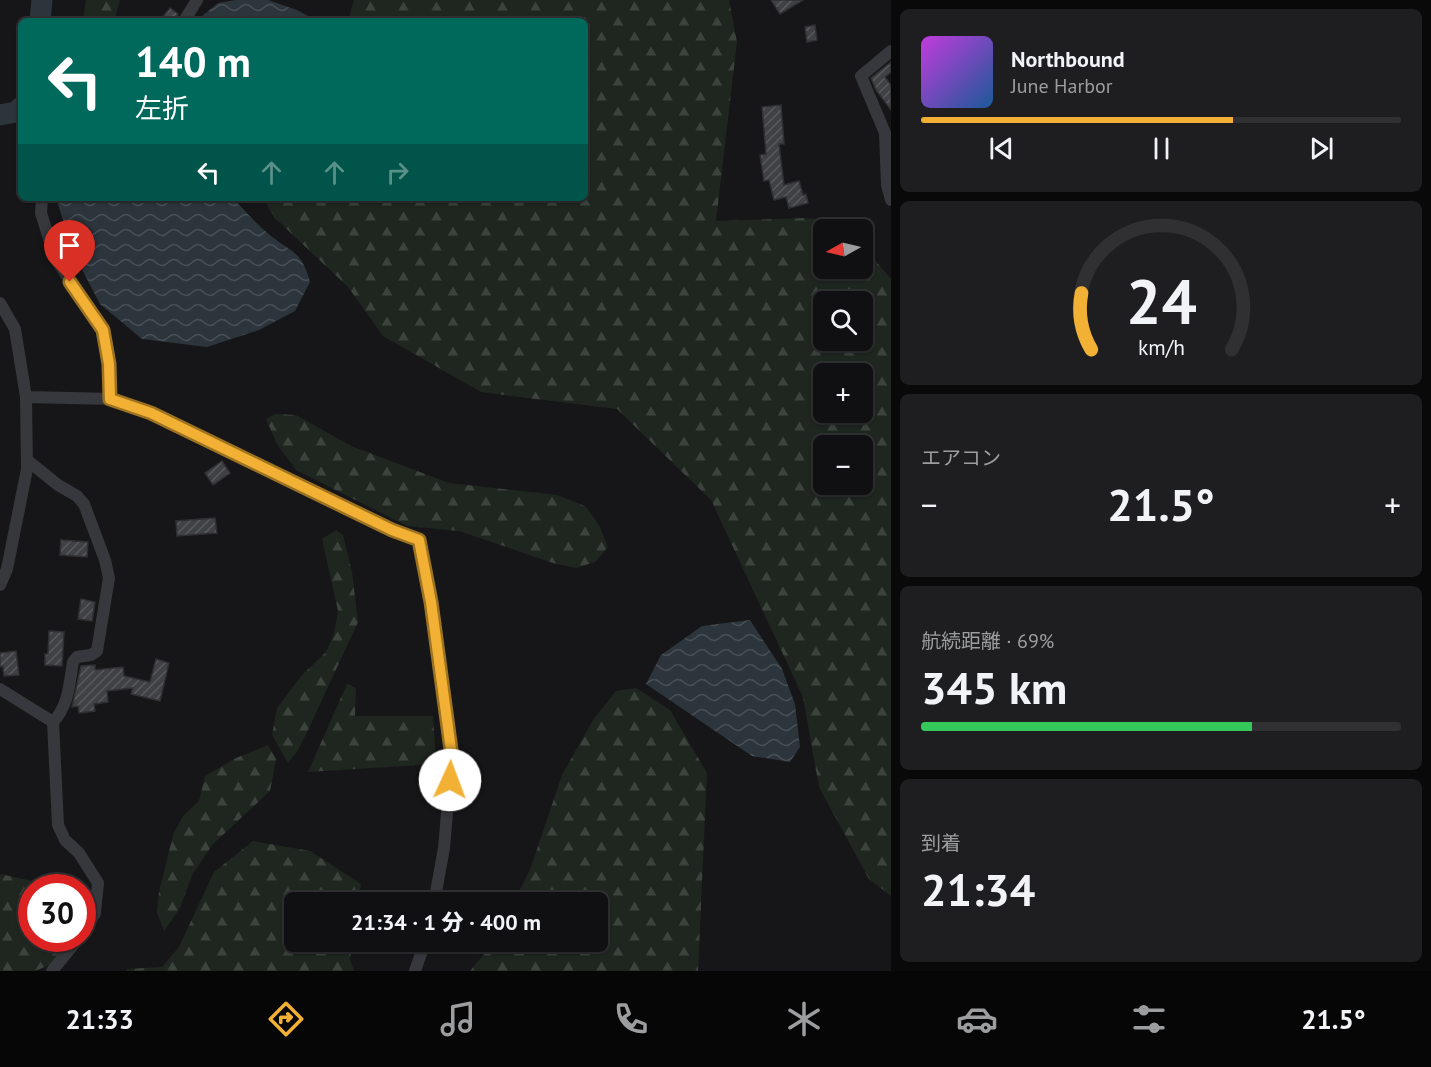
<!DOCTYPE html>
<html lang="ja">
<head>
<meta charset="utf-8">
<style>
  :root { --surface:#101012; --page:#1e1e20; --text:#f1f3f6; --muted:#9c9d9f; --line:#303032; --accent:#f2b134 }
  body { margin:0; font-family:"PT Sans","Noto Sans JP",sans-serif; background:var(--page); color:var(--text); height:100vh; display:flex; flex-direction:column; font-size:22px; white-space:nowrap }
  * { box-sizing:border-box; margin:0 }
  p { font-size:20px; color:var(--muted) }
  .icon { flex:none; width:33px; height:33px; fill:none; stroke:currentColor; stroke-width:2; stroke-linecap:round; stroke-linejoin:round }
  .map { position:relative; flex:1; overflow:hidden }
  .panel { display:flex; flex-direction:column; gap:9px; padding:9px; background:#09090a; width:540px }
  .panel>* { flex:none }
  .top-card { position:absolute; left:18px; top:18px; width:570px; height:183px; border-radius:9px; box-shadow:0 2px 4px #0004,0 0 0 2px var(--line); background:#00695c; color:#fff; overflow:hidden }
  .needle { width:39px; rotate:262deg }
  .fabs { position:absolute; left:813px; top:219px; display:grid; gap:12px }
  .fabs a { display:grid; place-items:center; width:60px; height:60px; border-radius:9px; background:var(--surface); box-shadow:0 2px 4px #0004,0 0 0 2px var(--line); font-size:30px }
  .speed { position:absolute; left:18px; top:874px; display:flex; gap:12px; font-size:30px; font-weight:700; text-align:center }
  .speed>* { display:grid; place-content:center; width:78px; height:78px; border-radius:50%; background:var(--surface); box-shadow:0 2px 4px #0004,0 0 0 2px var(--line); line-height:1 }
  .speed .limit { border:9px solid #d22; background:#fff; color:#111 }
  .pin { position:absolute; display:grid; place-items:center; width:51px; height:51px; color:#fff; margin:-62px -26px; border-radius:50% 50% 50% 0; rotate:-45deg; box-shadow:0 0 6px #0007 }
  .pin .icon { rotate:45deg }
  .me { position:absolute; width:66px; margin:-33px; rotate:2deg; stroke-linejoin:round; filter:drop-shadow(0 0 4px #0008) }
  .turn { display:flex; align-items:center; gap:21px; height:126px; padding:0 18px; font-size:27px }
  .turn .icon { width:78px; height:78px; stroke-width:2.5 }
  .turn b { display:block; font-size:42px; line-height:51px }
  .lanes { display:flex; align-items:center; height:57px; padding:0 18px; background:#0003; justify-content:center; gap:30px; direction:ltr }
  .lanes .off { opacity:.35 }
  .big { font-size:45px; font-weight:800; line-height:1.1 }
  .panel .tile { flex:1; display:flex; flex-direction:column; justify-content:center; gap:9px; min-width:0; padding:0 21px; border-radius:9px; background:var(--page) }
  .panel .dial { align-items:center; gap:0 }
  .dial svg { height:156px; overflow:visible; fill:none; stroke:var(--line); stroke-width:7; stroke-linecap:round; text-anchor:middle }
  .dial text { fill:var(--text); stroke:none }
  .song { display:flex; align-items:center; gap:18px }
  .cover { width:72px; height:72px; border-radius:9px; background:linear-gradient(135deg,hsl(290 70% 55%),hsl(210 70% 35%)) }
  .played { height:6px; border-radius:3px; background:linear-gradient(90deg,var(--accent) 65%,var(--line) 65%) }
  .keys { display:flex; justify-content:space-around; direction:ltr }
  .heat { display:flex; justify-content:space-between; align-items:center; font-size:33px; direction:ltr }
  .charge { height:9px; border-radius:4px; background:linear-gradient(90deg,#34c759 69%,var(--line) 0) }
  .trip { position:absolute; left:284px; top:892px; width:324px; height:60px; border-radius:9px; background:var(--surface); box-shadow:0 2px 4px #0004,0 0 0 2px var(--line); font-weight:800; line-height:60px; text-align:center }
  .tabs { display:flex; height:96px; justify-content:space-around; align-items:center; background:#060607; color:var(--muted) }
  .tabs .icon { width:42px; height:42px }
  .tabs .active { color:var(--accent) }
  .tabs b { font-size:27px; color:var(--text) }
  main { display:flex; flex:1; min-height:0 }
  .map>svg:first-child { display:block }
  .forest { fill:url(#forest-firs); fill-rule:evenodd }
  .water { fill:url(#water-waves) }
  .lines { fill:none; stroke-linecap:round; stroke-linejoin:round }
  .river { stroke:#2c353c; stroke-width:21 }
  .building { fill:url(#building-hatch); stroke:#303034; stroke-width:1.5 }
  .minor { stroke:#37383d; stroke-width:12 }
  .route-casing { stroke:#9d7322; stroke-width:15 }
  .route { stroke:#f2b134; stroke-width:10 }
</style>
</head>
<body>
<main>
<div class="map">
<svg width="891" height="971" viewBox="0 0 891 971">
  <defs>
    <pattern id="forest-firs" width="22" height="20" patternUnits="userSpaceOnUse" patternTransform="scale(1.5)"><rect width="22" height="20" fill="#1e261f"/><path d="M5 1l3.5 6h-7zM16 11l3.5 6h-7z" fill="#3c433d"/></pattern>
    <pattern id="water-waves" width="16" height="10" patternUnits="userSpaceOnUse" patternTransform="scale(1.5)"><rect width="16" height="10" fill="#2c353c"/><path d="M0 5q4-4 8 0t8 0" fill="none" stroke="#485056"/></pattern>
    <pattern id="building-hatch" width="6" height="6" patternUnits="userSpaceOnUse" patternTransform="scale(1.5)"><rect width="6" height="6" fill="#404145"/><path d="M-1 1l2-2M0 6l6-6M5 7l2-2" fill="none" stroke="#595a5e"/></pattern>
  </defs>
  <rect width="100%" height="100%" fill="#161618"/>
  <path class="forest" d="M86 0H120L114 21H83Z
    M354 0H729L737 42 716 221 805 218 843 223 849 229 824 230V268H862L863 246 891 279V896L869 879 819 787 803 697 711 500 617 409 481 392 383 336 348 287 275 218 263 198H585V21H348ZM824 302H862V340H824ZM824 374H862V412H824ZM824 446H862V484H824Z
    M275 414 296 415 351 446 449 483 557 495 585 506 599 525 608 547 595 562 576 568 553 563 459 531 407 526 296 470 277 444 266 419Z
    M336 530 343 535 352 572 358 622 309 728 297 752 288 763 272 735 277 708 302 675 326 652 334 634 338 611 322 539Z
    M347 684 356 688 355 716H433L436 764 308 772Z
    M636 688 670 710 707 773 698 971H470L494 942H597V903H514L531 867 562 775 593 720 616 691Z
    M268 745 276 759 270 791 213 844 192 875 180 908 164 931 157 913 159 892 173 835 183 816 199 801 205 776 236 758Z
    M253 841 310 851 361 884 358 903H294V942H353L350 960 354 971H126L127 969 162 967 179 947 214 872Z
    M0 874 65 888H32V939H72L52 964 35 971H0Z"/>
  <path class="water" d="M236 0H268L297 10 317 21H196L218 3Z
    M56 198H233C245 211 257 225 271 236 293 253 302 252 310 282L295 311 259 330 207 347 142 339 100 304 74 254Z
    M750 620 782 669 795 704 800 747 790 762 752 756 646 684 661 655 702 626Z"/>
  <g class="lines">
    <path class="river" d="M40 21 42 0
      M0 115 16 112 21 107"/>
  </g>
  <path class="building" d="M771 0H803L780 14Z
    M170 8 178 14 174 21H168L163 17Z
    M815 25 817 40 807 42 805 27Z
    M891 62V72L885 77 891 85V110L876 90 871 78Z
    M781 105 784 144H779L784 185 799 181 803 195 806 194 808 203 789 208 786 197 774 200 769 180 764 181 760 155 766 154 762 107Z
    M222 461 230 473 213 485 205 473Z
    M215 518 217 533 177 536 176 521Z
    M61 540 88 542 87 557 60 555Z
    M81 599 95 602 92 621 78 619Z
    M49 631 64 632 62 666 45 665V654H48Z
    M16 651 19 675 4 676 3 666 0 667V653Z
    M156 659 169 663 160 701 131 694 133 688 107 691 108 702 94 704 95 711 79 713 78 706 72 707 81 666 95 665V670L123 667 124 676 150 682Z"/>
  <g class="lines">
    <path class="minor" d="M184 21 197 0
      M891 51 861 76 885 133 887 185 891 200
      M42 198 41 213 55 258 103 330 109 364 110 399
      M0 303 15 329 26 397 27 469 7 569 0 585
      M26 397 114 399 151 413 392 530 419 540 431 601 452 757 444 848 434 903
      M27 460 58 485 77 496 84 504 105 560 109 578 97 651 91 655 77 657 73 662C69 685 69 705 53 722
      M0 689 53 722 58 825 65 840 79 853 98 883 95 913 82 932
      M52 971 78 939
      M415 971 425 942"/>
  </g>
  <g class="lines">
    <defs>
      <path id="route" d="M70 282 103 330 109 364 110 399 151 413 392 530 419 540 431 602 452 757 450 780"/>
    </defs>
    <use href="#route" class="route-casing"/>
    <use href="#route" class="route"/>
  </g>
</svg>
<div class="fabs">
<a><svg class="needle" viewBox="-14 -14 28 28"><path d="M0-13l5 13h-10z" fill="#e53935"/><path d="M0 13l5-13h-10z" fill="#9c9d9f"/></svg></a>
<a><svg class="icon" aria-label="search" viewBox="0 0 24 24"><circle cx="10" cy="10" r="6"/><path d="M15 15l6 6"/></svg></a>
<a>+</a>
<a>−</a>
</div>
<div class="speed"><div class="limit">30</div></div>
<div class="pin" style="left:70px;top:282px;background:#d93025"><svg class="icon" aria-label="arrive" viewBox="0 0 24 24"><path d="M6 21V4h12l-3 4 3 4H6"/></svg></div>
<svg class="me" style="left:450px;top:780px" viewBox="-20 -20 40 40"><circle r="19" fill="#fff"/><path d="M0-13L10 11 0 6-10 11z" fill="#f2b134"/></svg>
<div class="trip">21:34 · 1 分 · 400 m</div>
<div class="top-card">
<div class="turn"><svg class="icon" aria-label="left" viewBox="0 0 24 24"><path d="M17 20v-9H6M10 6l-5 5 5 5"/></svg><div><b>140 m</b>左折</div></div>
<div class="lanes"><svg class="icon" aria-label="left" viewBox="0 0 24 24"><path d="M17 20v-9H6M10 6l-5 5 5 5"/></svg><svg class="icon off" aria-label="ahead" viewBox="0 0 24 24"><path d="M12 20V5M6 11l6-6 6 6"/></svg><svg class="icon off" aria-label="ahead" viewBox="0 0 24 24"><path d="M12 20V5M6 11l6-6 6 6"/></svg><svg class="icon off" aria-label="right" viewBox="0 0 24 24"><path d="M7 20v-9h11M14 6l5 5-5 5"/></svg></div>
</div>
</div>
<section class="panel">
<div class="tile">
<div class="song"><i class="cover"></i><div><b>Northbound</b><p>June Harbor</p></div></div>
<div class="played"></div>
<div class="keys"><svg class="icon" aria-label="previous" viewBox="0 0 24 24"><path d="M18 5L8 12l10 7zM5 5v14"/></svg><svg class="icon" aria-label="pause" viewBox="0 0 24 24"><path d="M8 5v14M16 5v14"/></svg><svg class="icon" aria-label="next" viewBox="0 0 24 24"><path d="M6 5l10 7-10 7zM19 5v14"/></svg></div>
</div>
<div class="tile dial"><svg viewBox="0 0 100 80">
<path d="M14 69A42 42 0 1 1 86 69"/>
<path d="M14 69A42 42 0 0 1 9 40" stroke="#f2b134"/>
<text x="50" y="56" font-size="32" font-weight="700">24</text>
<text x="50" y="72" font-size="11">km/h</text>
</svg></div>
<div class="tile"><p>エアコン</p>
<div class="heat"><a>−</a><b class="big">21.5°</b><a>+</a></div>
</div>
<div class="tile"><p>航続距離 · 69%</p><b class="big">345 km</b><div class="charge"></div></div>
<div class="tile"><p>到着</p><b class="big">21:34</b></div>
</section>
</main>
<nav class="tabs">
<b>21:33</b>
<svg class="icon active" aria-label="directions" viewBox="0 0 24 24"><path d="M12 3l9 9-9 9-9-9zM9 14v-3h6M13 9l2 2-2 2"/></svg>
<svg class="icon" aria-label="music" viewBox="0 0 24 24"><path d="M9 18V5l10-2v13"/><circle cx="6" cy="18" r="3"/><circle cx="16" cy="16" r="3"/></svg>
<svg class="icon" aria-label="phone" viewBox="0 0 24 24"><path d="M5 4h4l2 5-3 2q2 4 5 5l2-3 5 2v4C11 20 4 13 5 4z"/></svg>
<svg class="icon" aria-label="climate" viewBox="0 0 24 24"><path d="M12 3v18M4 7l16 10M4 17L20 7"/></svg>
<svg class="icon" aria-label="car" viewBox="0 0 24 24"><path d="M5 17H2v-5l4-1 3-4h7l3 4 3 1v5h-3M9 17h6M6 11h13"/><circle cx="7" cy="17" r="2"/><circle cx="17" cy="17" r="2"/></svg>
<svg class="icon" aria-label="filters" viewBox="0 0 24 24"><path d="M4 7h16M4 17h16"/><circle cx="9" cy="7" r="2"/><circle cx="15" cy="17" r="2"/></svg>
<b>21.5°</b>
</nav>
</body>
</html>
